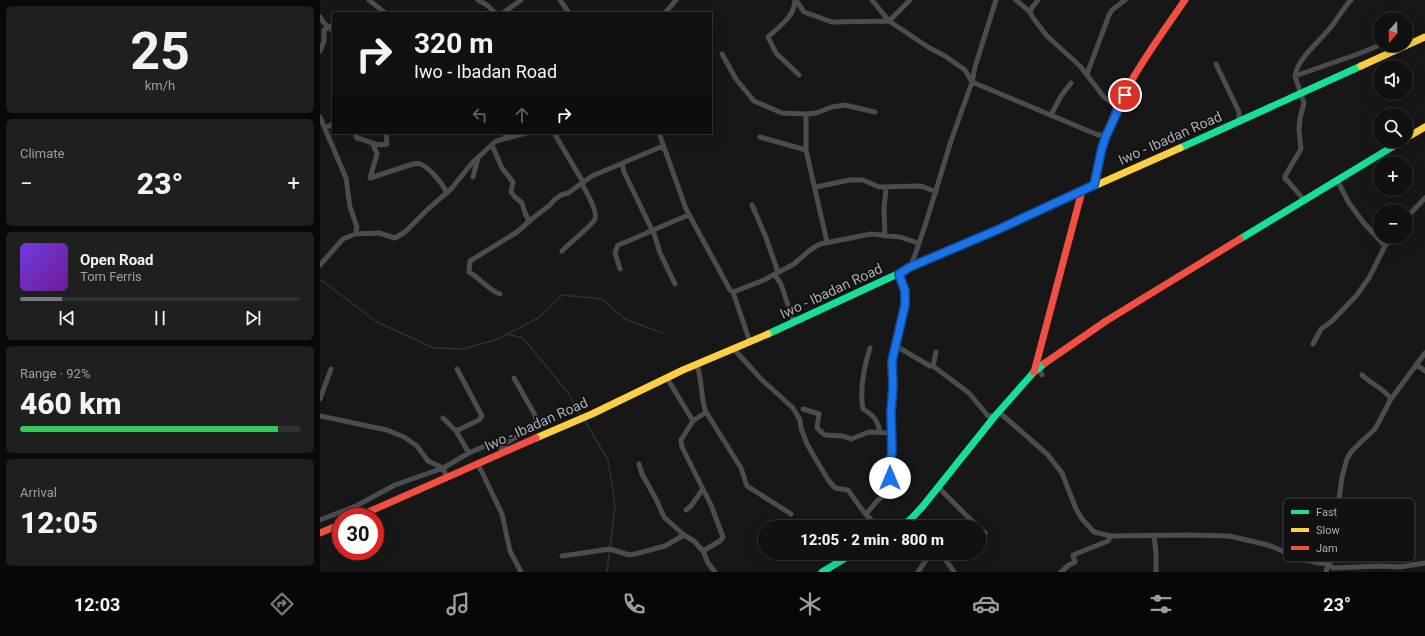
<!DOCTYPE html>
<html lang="en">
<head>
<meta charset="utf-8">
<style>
  :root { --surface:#111; --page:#1e1f1f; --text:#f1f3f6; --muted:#9c9d9f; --line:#303131; --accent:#757880 }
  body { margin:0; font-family:Roboto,sans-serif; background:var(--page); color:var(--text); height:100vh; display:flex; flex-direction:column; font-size:15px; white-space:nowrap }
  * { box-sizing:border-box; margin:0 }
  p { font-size:13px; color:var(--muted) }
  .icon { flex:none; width:22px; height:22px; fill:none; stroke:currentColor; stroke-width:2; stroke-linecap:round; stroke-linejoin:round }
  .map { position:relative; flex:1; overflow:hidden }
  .sheet { display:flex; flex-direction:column; gap:6px; padding:6px; background:#090909; width:320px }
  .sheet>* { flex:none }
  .hud { position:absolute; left:12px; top:12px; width:380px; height:122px; border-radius:0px; box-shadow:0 4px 16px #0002,0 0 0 1px var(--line); background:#111; color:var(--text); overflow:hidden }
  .needle { width:26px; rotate:200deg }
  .controls { position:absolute; left:1053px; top:12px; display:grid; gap:8px }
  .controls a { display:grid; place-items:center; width:40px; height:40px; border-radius:50%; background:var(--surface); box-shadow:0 4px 16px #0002,0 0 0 1px var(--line); font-size:20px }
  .speed { position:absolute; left:12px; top:508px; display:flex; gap:8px; font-size:20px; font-weight:700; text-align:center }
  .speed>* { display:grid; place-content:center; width:52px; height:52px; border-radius:50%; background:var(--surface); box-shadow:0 4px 16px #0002,0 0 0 1px var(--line); line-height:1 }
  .speed .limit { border:6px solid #d22; background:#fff; color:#111 }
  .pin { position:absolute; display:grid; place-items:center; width:34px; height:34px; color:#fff; margin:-17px; border:2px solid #fff; border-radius:50%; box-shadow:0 1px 4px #0007 }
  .me { position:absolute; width:44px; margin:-22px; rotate:0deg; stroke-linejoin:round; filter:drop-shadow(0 0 3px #0008) }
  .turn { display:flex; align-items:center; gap:14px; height:84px; padding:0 16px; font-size:18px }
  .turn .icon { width:52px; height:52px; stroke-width:2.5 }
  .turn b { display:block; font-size:28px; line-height:34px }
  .lanes { display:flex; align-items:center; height:38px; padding:0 16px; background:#0003; justify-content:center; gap:20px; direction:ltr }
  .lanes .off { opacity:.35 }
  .big { font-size:30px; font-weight:800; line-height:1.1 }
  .sheet .widget { flex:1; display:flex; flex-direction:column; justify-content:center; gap:6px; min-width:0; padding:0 14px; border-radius:6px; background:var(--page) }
  .sheet .dial { align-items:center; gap:0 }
  .dial b { font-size:52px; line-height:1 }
  .song { display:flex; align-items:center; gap:12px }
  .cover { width:48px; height:48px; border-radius:6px; background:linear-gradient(135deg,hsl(260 70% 55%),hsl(280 70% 35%)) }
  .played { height:4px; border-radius:2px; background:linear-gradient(90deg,var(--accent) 15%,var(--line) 15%) }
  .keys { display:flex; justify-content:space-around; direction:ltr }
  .heat { display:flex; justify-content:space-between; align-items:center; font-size:22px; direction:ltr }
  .charge { height:6px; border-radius:3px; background:linear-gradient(90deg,#34c759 92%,var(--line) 0) }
  .trip { position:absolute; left:438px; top:520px; width:228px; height:40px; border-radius:20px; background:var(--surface); box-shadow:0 4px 16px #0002,0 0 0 1px var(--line); font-weight:800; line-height:40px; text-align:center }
  .dock { display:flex; height:64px; justify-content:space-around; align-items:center; background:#070707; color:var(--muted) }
  .dock .icon { width:28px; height:28px }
  .dock .active { color:var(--accent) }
  .dock b { font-size:18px; color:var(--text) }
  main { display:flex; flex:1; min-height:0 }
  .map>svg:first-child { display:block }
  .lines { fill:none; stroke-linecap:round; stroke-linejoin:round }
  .stream { stroke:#2a3239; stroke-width:1.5 }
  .street { stroke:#4b4c50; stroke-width:5 }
  .fast { stroke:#16e098; stroke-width:7 }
  .slow { stroke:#ffcf43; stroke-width:7 }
  .jam { stroke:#f24e42; stroke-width:7 }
  .route-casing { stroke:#114b97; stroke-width:10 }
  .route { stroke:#1a73e8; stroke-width:7 }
  .labels { text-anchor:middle; stroke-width:4; stroke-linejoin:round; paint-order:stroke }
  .street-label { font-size:14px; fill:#a8adb8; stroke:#111113 }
  .key { fill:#111113; stroke:#3e4045; stroke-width:1 }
  .key-label { font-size:11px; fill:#a8adb8 }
</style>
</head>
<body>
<main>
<section class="sheet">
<div class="widget dial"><b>25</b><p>km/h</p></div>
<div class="widget"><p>Climate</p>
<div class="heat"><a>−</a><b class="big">23°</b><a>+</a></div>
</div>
<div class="widget">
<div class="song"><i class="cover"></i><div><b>Open Road</b><p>Tom Ferris</p></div></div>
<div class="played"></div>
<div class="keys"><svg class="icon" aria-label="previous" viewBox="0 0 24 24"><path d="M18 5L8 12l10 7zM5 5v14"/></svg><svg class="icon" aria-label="pause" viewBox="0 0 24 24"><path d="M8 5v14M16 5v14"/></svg><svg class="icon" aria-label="next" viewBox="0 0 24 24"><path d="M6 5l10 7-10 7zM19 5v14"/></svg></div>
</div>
<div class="widget"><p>Range · 92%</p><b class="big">460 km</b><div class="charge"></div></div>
<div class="widget"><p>Arrival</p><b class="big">12:05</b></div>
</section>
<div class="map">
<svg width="1105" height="572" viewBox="0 0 1105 572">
  <rect width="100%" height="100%" fill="#171717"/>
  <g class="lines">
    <path class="stream" d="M0 279 57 322 114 348 143 349 178 339 220 317 242 295 282 299 305 319 342 333
      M187 334 203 338 249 394 260 415
      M265 421 288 460 295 505 287 572"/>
    <path class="street" d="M49 0 65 13
      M158 0 167 5 175 13
      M240 0 249 13
      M475 0C475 16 459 27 448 37L456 53 479 75
      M476 0 484 12 512 22 569 21 590 0
      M552 0 569 21 608 47 625 56 645 70 652 82 778 135H786
      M696 0 710 12 713 18 727 36 760 66 784 97 791 102 801 103
      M710 12 711 9 718 0
      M183 13 201 0
      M345 13 356 0
      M0 17 4 23 13 31
      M0 51 4 41V30L13 25
      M402 54 416 79 434 101 462 113 486 114 496 113 512 107 525 105 555 112
      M896 64 919 112V122
      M767 74 789 15 792 10 805 0
      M975 76 1038 54 1060 45
      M486 114V150L507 242
      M731 115 741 96 751 83
      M0 117 26 178 30 207 37 227 35 234 59 233 75 238 85 232 108 209 131 189 152 163 176 141 206 133
      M5 128 13 124
      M35 133 37 138C48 140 55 147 67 144L66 133
      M184 133 188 138
      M234 133 263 182
      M339 133 366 209 410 290 413 292 430 342
      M440 137 486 150
      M53 144 57 154 50 178 93 164C95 164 98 163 100 164 109 167 123 184 127 193
      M172 145 182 168 193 182 191 192 195 197 202 203 204 210 209 222
      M302 164 304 172 332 230
      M153 177 158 158
      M1017 180 1029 203 1043 222 1065 246
      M496 187 530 180H543L559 187 601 186 616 192
      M984 200 967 180 965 179V176L981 149 979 130 980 118 984 103 975 76C977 59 1000 41 1010 28 1018 19 1023 8 1031 0
      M432 205 445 235 458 272
      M1086 218 1105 198
      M333 230 340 253 355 284
      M565 236 564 209 566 188
      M242 251C248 244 274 224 275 219 278 211 266 191 262 184
      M0 265 23 239 35 234
      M590 267C596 254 599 242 604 229L631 141 652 82 655 67 676 0
      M300 269 295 253 298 245C322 236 345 224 369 215
      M454 274 461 284 474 323
      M413 292 444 280 474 264 490 250 500 244 551 234 580 237 598 243
      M180 294C168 290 160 278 149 272L150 261 197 232 213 218 230 205 234 200 241 195 248 193 272 176 343 146
      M993 344 1001 329 1012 321 1036 296 1049 278 1065 246 1071 237
      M576 346 610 366H613L649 393 668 416H675
      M413 348 441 379 473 408 480 420 481 428 487 444 495 458 509 481 515 488 528 490C538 504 546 517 559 527
      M550 348C544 367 539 388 543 409 554 416 557 419 560 432
      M1096 364 1105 371
      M377 366C383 381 380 397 386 412L421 468 427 486 471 514
      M613 366 616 352
      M719 368 722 375
      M1042 375C1051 384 1065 389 1071 399
      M347 378 373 421 361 440 362 447 391 505 403 537 400 541 383 551
      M0 399 11 369
      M483 409 499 414 497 428 505 435 523 436 531 439 549 432 572 433
      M679 412 727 454 742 473 756 509 762 519 774 532 791 536 869 535 909 536 948 545 982 559 999 563 1009 564 1013 568 1060 566 1080 567 1105 563
      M0 416 67 430 84 437 97 446 108 461 123 468 127 478
      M123 418 136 431 149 453
      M373 421 386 412
      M136 431 159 420 162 416 137 369
      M186 448 181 450V439L187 442 202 434 216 421 215 415 194 378
      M158 464 182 514 190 551 201 572
      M319 464 322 474 336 499 344 517 364 535 374 541 383 551 388 563 395 572
      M618 487 658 527
      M366 510 371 506 383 489
      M546 514 558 500 570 492 568 462 571 457 572 452 571 411 573 386 572 361 585 305V291L579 274
      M0 520 36 506 75 485 123 468 149 453 181 439
      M590 520 596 527
      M659 528 665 533
      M834 535 836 553V572
      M621 553 634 572
      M242 556 290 549 309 555 315 554 345 546 364 535
      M598 572 606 560 614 553
      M741 572 749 565 755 562 753 555 788 541 791 536
      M1006 572 1012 550 1022 477 1027 459 1031 452 1041 442 1055 429 1071 399 1105 353"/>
    <path class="fast" d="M860 148 1041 66
      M920 239 1082 141
      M448 334 614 257
      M578 527 590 520 603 506 675 416 713 373 725 363
      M502 572 534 553"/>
    <path class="slow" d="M1041 66 1105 37
      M1086 138 1105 127
      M614 257 860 148
      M216 438 272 414 363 370 448 334"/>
    <path class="jam" d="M774 185C777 172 778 159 782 146 799 92 833 46 865 0
      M725 363 786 321 920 239
      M714 372 762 191
      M37 517 216 438
      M0 533 21 524"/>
  </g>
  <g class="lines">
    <defs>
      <path id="route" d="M570 478 568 462 571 457 572 452 571 411 573 386 572 361 585 305V291L579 274 590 267 677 230 774 185 782 148 786 136 805 95"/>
    </defs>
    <use href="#route" class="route-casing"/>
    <use href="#route" class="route"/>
  </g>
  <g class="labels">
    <g class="street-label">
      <text transform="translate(850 138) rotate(-24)" y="5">Iwo - Ibadan Road</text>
      <text transform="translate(511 291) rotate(-25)" y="5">Iwo - Ibadan Road</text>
      <text transform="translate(216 424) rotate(-24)" y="5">Iwo - Ibadan Road</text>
    </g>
  </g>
  <rect x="963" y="498" width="132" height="64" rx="6" class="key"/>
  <rect x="971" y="510" width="18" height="4" fill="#16e098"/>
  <rect x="971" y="528" width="18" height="4" fill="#ffcf43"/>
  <rect x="971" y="546" width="18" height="4" fill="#f24e42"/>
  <g class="key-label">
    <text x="996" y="516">Fast</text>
    <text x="996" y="534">Slow</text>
    <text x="996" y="552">Jam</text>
  </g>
</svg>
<div class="controls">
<a><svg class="needle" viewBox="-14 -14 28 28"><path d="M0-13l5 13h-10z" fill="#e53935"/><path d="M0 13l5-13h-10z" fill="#9c9d9f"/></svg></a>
<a><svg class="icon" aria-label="sound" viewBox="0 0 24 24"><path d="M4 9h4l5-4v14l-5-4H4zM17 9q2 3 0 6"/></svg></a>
<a><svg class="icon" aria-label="search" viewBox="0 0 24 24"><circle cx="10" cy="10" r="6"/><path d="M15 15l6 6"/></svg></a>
<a>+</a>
<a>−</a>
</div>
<div class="speed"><div class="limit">30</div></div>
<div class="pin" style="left:805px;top:95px;background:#d93025"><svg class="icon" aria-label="arrive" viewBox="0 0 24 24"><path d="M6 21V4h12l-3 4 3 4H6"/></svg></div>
<svg class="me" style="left:570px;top:478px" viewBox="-20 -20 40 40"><circle r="19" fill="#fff"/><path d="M0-13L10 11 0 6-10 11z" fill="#1a73e8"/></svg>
<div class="trip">12:05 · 2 min · 800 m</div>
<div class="hud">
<div class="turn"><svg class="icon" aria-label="right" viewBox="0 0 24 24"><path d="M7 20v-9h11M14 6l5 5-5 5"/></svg><div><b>320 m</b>Iwo - Ibadan Road</div></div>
<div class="lanes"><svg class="icon off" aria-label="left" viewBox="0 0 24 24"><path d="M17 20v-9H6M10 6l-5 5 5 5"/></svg><svg class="icon off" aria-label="ahead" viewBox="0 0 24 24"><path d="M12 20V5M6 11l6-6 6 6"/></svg><svg class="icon" aria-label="right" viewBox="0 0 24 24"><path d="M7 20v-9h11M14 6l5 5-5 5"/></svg></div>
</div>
</div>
</main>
<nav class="dock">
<b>12:03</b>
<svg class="icon active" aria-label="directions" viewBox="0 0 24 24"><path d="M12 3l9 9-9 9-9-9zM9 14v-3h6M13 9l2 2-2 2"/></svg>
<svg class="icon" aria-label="music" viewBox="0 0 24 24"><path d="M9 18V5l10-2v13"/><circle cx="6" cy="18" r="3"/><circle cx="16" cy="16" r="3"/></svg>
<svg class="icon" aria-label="phone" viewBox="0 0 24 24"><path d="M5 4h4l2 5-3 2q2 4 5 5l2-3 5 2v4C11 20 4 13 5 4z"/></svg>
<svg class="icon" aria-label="climate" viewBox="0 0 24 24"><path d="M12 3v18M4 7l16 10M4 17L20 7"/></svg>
<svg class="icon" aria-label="car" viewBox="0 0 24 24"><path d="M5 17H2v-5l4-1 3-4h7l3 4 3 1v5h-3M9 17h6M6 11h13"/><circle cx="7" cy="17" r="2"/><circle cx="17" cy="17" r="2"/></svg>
<svg class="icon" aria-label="filters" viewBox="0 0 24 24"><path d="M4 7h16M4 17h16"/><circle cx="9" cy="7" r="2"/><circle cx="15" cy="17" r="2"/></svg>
<b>23°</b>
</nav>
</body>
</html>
